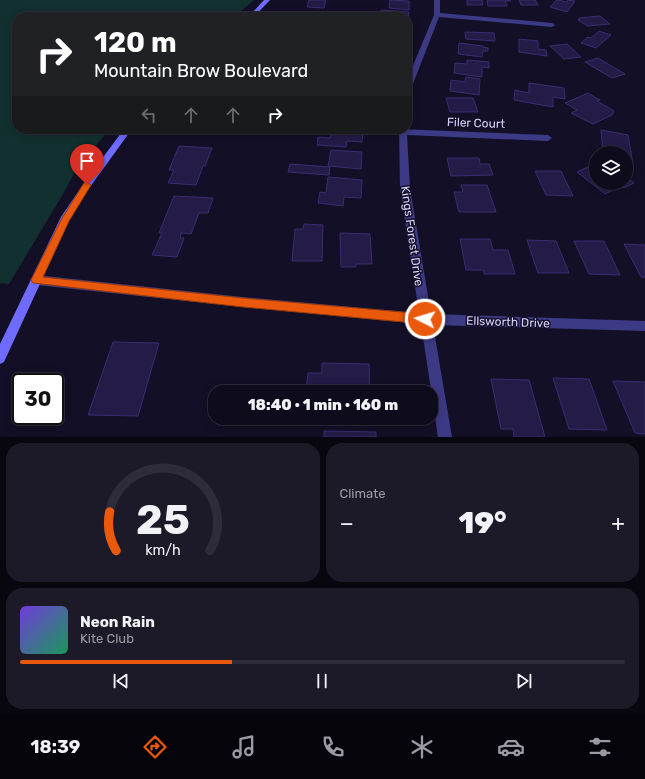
<!DOCTYPE html>
<html lang="en">
<head>
<meta charset="utf-8">
<style>
  :root { --surface:#0e0b1c; --page:#1c1929; --text:#f1f3f6; --muted:#9b9ba3; --line:#2e2b3b; --accent:#ea580c }
  body { margin:0; font-family:Rubik,sans-serif; background:var(--page); color:var(--text); height:100vh; display:flex; flex-direction:column; font-size:15px; white-space:nowrap }
  * { box-sizing:border-box; margin:0 }
  p { font-size:13px; color:var(--muted) }
  .icon { flex:none; width:22px; height:22px; fill:none; stroke:currentColor; stroke-width:2; stroke-linecap:round; stroke-linejoin:round }
  .map { position:relative; height:437px; overflow:hidden }
  .details { display:flex; flex-direction:column; gap:6px; padding:6px; background:#08060f; flex:1 }
  .details>* { flex:none }
  .banner { position:absolute; left:12px; top:12px; width:400px; height:122px; border-radius:16px; box-shadow:0 2px 10px #0003,0 0 0 1px var(--line); background:#202124; color:#fff; overflow:hidden }
  .tools { position:absolute; left:589px; top:146px; display:grid; gap:8px }
  .tools a { display:grid; place-items:center; width:44px; height:44px; border-radius:50%; background:var(--surface); box-shadow:0 2px 10px #0003,0 0 0 1px var(--line); font-size:20px }
  .speed { position:absolute; left:12px; top:373px; display:flex; gap:8px; font-size:20px; font-weight:700; text-align:center }
  .speed>* { display:grid; place-content:center; width:52px; height:52px; border-radius:50%; background:var(--surface); box-shadow:0 2px 10px #0003,0 0 0 1px var(--line); line-height:1 }
  .speed .limit { border:2px solid #111; border-radius:6px; background:#fff; color:#111 }
  .pin { position:absolute; display:grid; place-items:center; width:34px; height:34px; color:#fff; margin:-41px -17px; border-radius:50% 50% 50% 0; rotate:-45deg; box-shadow:0 0 4px #0007 }
  .pin .icon { rotate:45deg }
  .me { position:absolute; width:44px; margin:-22px; rotate:275deg; stroke-linejoin:round; filter:drop-shadow(0 0 3px #0008) }
  .turn { display:flex; align-items:center; gap:14px; height:84px; padding:0 16px; font-size:18px }
  .turn .icon { width:52px; height:52px; stroke-width:2.5 }
  .turn b { display:block; font-size:28px; line-height:34px }
  .lanes { display:flex; align-items:center; height:38px; padding:0 16px; background:#0003; justify-content:center; gap:20px; direction:ltr }
  .lanes .off { opacity:.35 }
  .big { font-size:30px; font-weight:800; line-height:1.1 }
  .details .card { flex:1; display:flex; flex-direction:column; justify-content:center; gap:6px; min-width:0; padding:0 14px; border-radius:16px; background:var(--page) }
  .details .dial { align-items:center; gap:0 }
  .dial svg { height:104px; overflow:visible; fill:none; stroke:var(--line); stroke-width:7; stroke-linecap:round; text-anchor:middle }
  .dial text { fill:var(--text); stroke:none }
  .song { display:flex; align-items:center; gap:12px }
  .cover { width:48px; height:48px; border-radius:6px; background:linear-gradient(135deg,hsl(260 70% 55%),hsl(150 70% 35%)) }
  .played { height:4px; border-radius:2px; background:linear-gradient(90deg,var(--accent) 35%,var(--line) 35%) }
  .keys { display:flex; justify-content:space-around; direction:ltr }
  .heat { display:flex; justify-content:space-between; align-items:center; font-size:22px; direction:ltr }
  .details .tiles { flex:1; display:grid; gap:6px; grid-template-columns:1fr 1fr }
  .card:last-child { grid-column:span 2 }
  .trip { position:absolute; left:208px; top:385px; width:230px; height:40px; border-radius:16px; background:var(--surface); box-shadow:0 2px 10px #0003,0 0 0 1px var(--line); font-weight:800; line-height:40px; text-align:center }
  .dock { display:flex; height:64px; justify-content:space-around; align-items:center; background:#06040b; color:var(--muted) }
  .dock .icon { width:28px; height:28px }
  .dock .selected { color:var(--accent) }
  .dock b { font-size:18px; color:var(--text) }
  .map>svg:first-child { display:block }
  .green { fill:#12302f }
  .building { fill:#241b47; stroke:#3b2d73 }
  .lines { fill:none; stroke-linecap:round; stroke-linejoin:round }
  .street { fill:#3d3a85; fill-rule:evenodd }
  .secondary { fill:#6f6bff; fill-rule:evenodd }
  .route { fill:#ea580c; stroke:#983908 }
  .labels { text-anchor:middle; stroke-width:3; stroke-linejoin:round; paint-order:stroke }
  .street-label { font-size:12px; fill:#d9d4ff; stroke:#130f26 }
</style>
</head>
<body>
<div class="map">
<svg width="645" height="437" viewBox="0 0 645 437">
  <rect width="100%" height="100%" fill="#130f26"/>
  <path class="green" d="M0 0H254L234 17H17V129H110L78 166 63 194 9 284 1 283 0 285Z"/>
  <path class="building" d="M309 0H326L324 8 307 7Z
    M390 0 409 1V10L389 8Z
    M467 0H482L483 5H467Z
    M487 0H510L511 1H505L507 6H488Z
    M519 0H535L538 5H521Z
    M557 0 567 2 568 0 575 1 567 12 550 7Z
    M381 10 409 12 408 20 407 17H381Z
    M301 13 318 16 292 17 297 16Z
    M600 16 610 24 588 26 578 20H580L579 18Z
    M599 31 611 35 596 48 581 43 588 37 591 38Z
    M465 32 494 33 495 41 466 39Z
    M519 39 538 41V49L546 50 547 56 519 52Z
    M459 43 483 46V47L488 48V51H483L482 57 458 54Z
    M567 44 581 57 564 59 550 46Z
    M598 58 625 74 612 78 585 62Z
    M467 60 489 62V68L482 67V77L454 73 455 63 467 64Z
    M466 77 480 79 479 95 450 91 451 80 465 82Z
    M529 83 564 88 565 99 553 97V107L514 100 515 90 529 93Z
    M588 93 600 100 597 101 614 111 612 115 593 124 571 113 577 110 565 103Z
    M446 98H473L478 112H450Z
    M193 129H218L216 134 192 131Z
    M332 129H363L362 142 347 141 346 147 317 145 318 137 330 138Z
    M601 130 628 135 633 164 626 163V153H603Z
    M179 146 212 148 205 166H203L196 185 168 183 174 170H169Z
    M331 150 362 152 361 169 328 166Z
    M447 158H479L480 164H489L493 175 451 176Z
    M290 164 330 167 329 175 288 172Z
    M594 164 596 166V183H626V177L634 183 624 188 621 186 605 194 577 172Z
    M535 171H561L573 196 546 195Z
    M328 177 362 180 361 198 344 197 343 206 318 203 320 192 326 193Z
    M461 185H487L496 212H459L454 192H463Z
    M174 196 213 198 208 213H199L191 234 181 233 180 238H184L177 257 152 255 162 233H159Z
    M304 224 323 225 322 261H292L295 229H303Z
    M340 233 370 234 372 264H356V267H341Z
    M460 239H490L493 250H508L515 274H484V270H466Z
    M527 240 556 241 569 273H538Z
    M574 241H604L620 275 589 274Z
    M624 244 645 245V277H641Z
    M113 342 159 343 138 416 88 415Z
    M322 363 369 364 370 392H306L308 373H322Z
    M553 378 589 379 607 430 569 429Z
    M491 379 529 380 545 437H514L513 429H501Z
    M613 381 645 382V434L635 433Z
    M324 431 376 432V437H324Z"/>
  <g class="lines">
    <path class="street" d="M434 0H440V13L552 23 555 25 552 27 439 17 411 89 407 91V80L434 15Z
      M399 129 548 135 552 138 548 141 407 135 410 188 431 314 645 321V331L433 325 452 437H438L421 324 243 307 36 285 32 283 30 280 32 277 36 275 243 297 419 313 400 188Z"/>
    <path class="secondary" d="M264 0H270L254 17H248Z
      M124 129H132L90 187 69 221 4 362 0 364V344L61 217 84 183Z"/>
  </g>
  <path class="route" d="M87 182 91 185 69 221 43 277 243 298 425 314 429 316 430 319 429 322 425 324 243 307 33 283 31 280 61 220 84 183Z"/>
  <g class="labels">
    <g class="street-label">
      <text transform="translate(476 123) rotate(2)" y="4">Filer Court</text>
      <text transform="translate(412 236) rotate(82)" y="4">Kings Forest Drive</text>
      <text transform="translate(508 322) rotate(2)" y="4">Ellsworth Drive</text>
    </g>
  </g>
</svg>
<div class="tools">
<a><svg class="icon" aria-label="layers" viewBox="0 0 24 24"><path d="M12 4l9 5-9 5-9-5zM3 14l9 5 9-5"/></svg></a>
</div>
<div class="speed"><div class="limit">30</div></div>
<div class="pin" style="left:87px;top:185px;background:#d93025"><svg class="icon" aria-label="arrive" viewBox="0 0 24 24"><path d="M6 21V4h12l-3 4 3 4H6"/></svg></div>
<svg class="me" style="left:425px;top:319px" viewBox="-20 -20 40 40"><circle r="17" fill="#ea580c" stroke="#fff" stroke-width="3"/><path d="M0-11L8 9 0 5-8 9z" fill="#fff"/></svg>
<div class="trip">18:40 · 1 min · 160 m</div>
<div class="banner">
<div class="turn"><svg class="icon" aria-label="right" viewBox="0 0 24 24"><path d="M7 20v-9h11M14 6l5 5-5 5"/></svg><div><b>120 m</b>Mountain Brow Boulevard</div></div>
<div class="lanes"><svg class="icon off" aria-label="left" viewBox="0 0 24 24"><path d="M17 20v-9H6M10 6l-5 5 5 5"/></svg><svg class="icon off" aria-label="ahead" viewBox="0 0 24 24"><path d="M12 20V5M6 11l6-6 6 6"/></svg><svg class="icon off" aria-label="ahead" viewBox="0 0 24 24"><path d="M12 20V5M6 11l6-6 6 6"/></svg><svg class="icon" aria-label="right" viewBox="0 0 24 24"><path d="M7 20v-9h11M14 6l5 5-5 5"/></svg></div>
</div>
</div>
<section class="details">
<div class="tiles">
<div class="card dial"><svg viewBox="0 0 100 80">
<path d="M14 69A42 42 0 1 1 86 69"/>
<path d="M14 69A42 42 0 0 1 9 39" stroke="#ea580c"/>
<text x="50" y="56" font-size="32" font-weight="700">25</text>
<text x="50" y="72" font-size="11">km/h</text>
</svg></div>
<div class="card"><p>Climate</p>
<div class="heat"><a>−</a><b class="big">19°</b><a>+</a></div>
</div>
<div class="card">
<div class="song"><i class="cover"></i><div><b>Neon Rain</b><p>Kite Club</p></div></div>
<div class="played"></div>
<div class="keys"><svg class="icon" aria-label="previous" viewBox="0 0 24 24"><path d="M18 5L8 12l10 7zM5 5v14"/></svg><svg class="icon" aria-label="pause" viewBox="0 0 24 24"><path d="M8 5v14M16 5v14"/></svg><svg class="icon" aria-label="next" viewBox="0 0 24 24"><path d="M6 5l10 7-10 7zM19 5v14"/></svg></div>
</div>
</div>
</section>
<nav class="dock">
<b>18:39</b>
<svg class="icon selected" aria-label="directions" viewBox="0 0 24 24"><path d="M12 3l9 9-9 9-9-9zM9 14v-3h6M13 9l2 2-2 2"/></svg>
<svg class="icon" aria-label="music" viewBox="0 0 24 24"><path d="M9 18V5l10-2v13"/><circle cx="6" cy="18" r="3"/><circle cx="16" cy="16" r="3"/></svg>
<svg class="icon" aria-label="phone" viewBox="0 0 24 24"><path d="M5 4h4l2 5-3 2q2 4 5 5l2-3 5 2v4C11 20 4 13 5 4z"/></svg>
<svg class="icon" aria-label="climate" viewBox="0 0 24 24"><path d="M12 3v18M4 7l16 10M4 17L20 7"/></svg>
<svg class="icon" aria-label="car" viewBox="0 0 24 24"><path d="M5 17H2v-5l4-1 3-4h7l3 4 3 1v5h-3M9 17h6M6 11h13"/><circle cx="7" cy="17" r="2"/><circle cx="17" cy="17" r="2"/></svg>
<svg class="icon" aria-label="filters" viewBox="0 0 24 24"><path d="M4 7h16M4 17h16"/><circle cx="9" cy="7" r="2"/><circle cx="15" cy="17" r="2"/></svg>
</nav>
</body>
</html>
